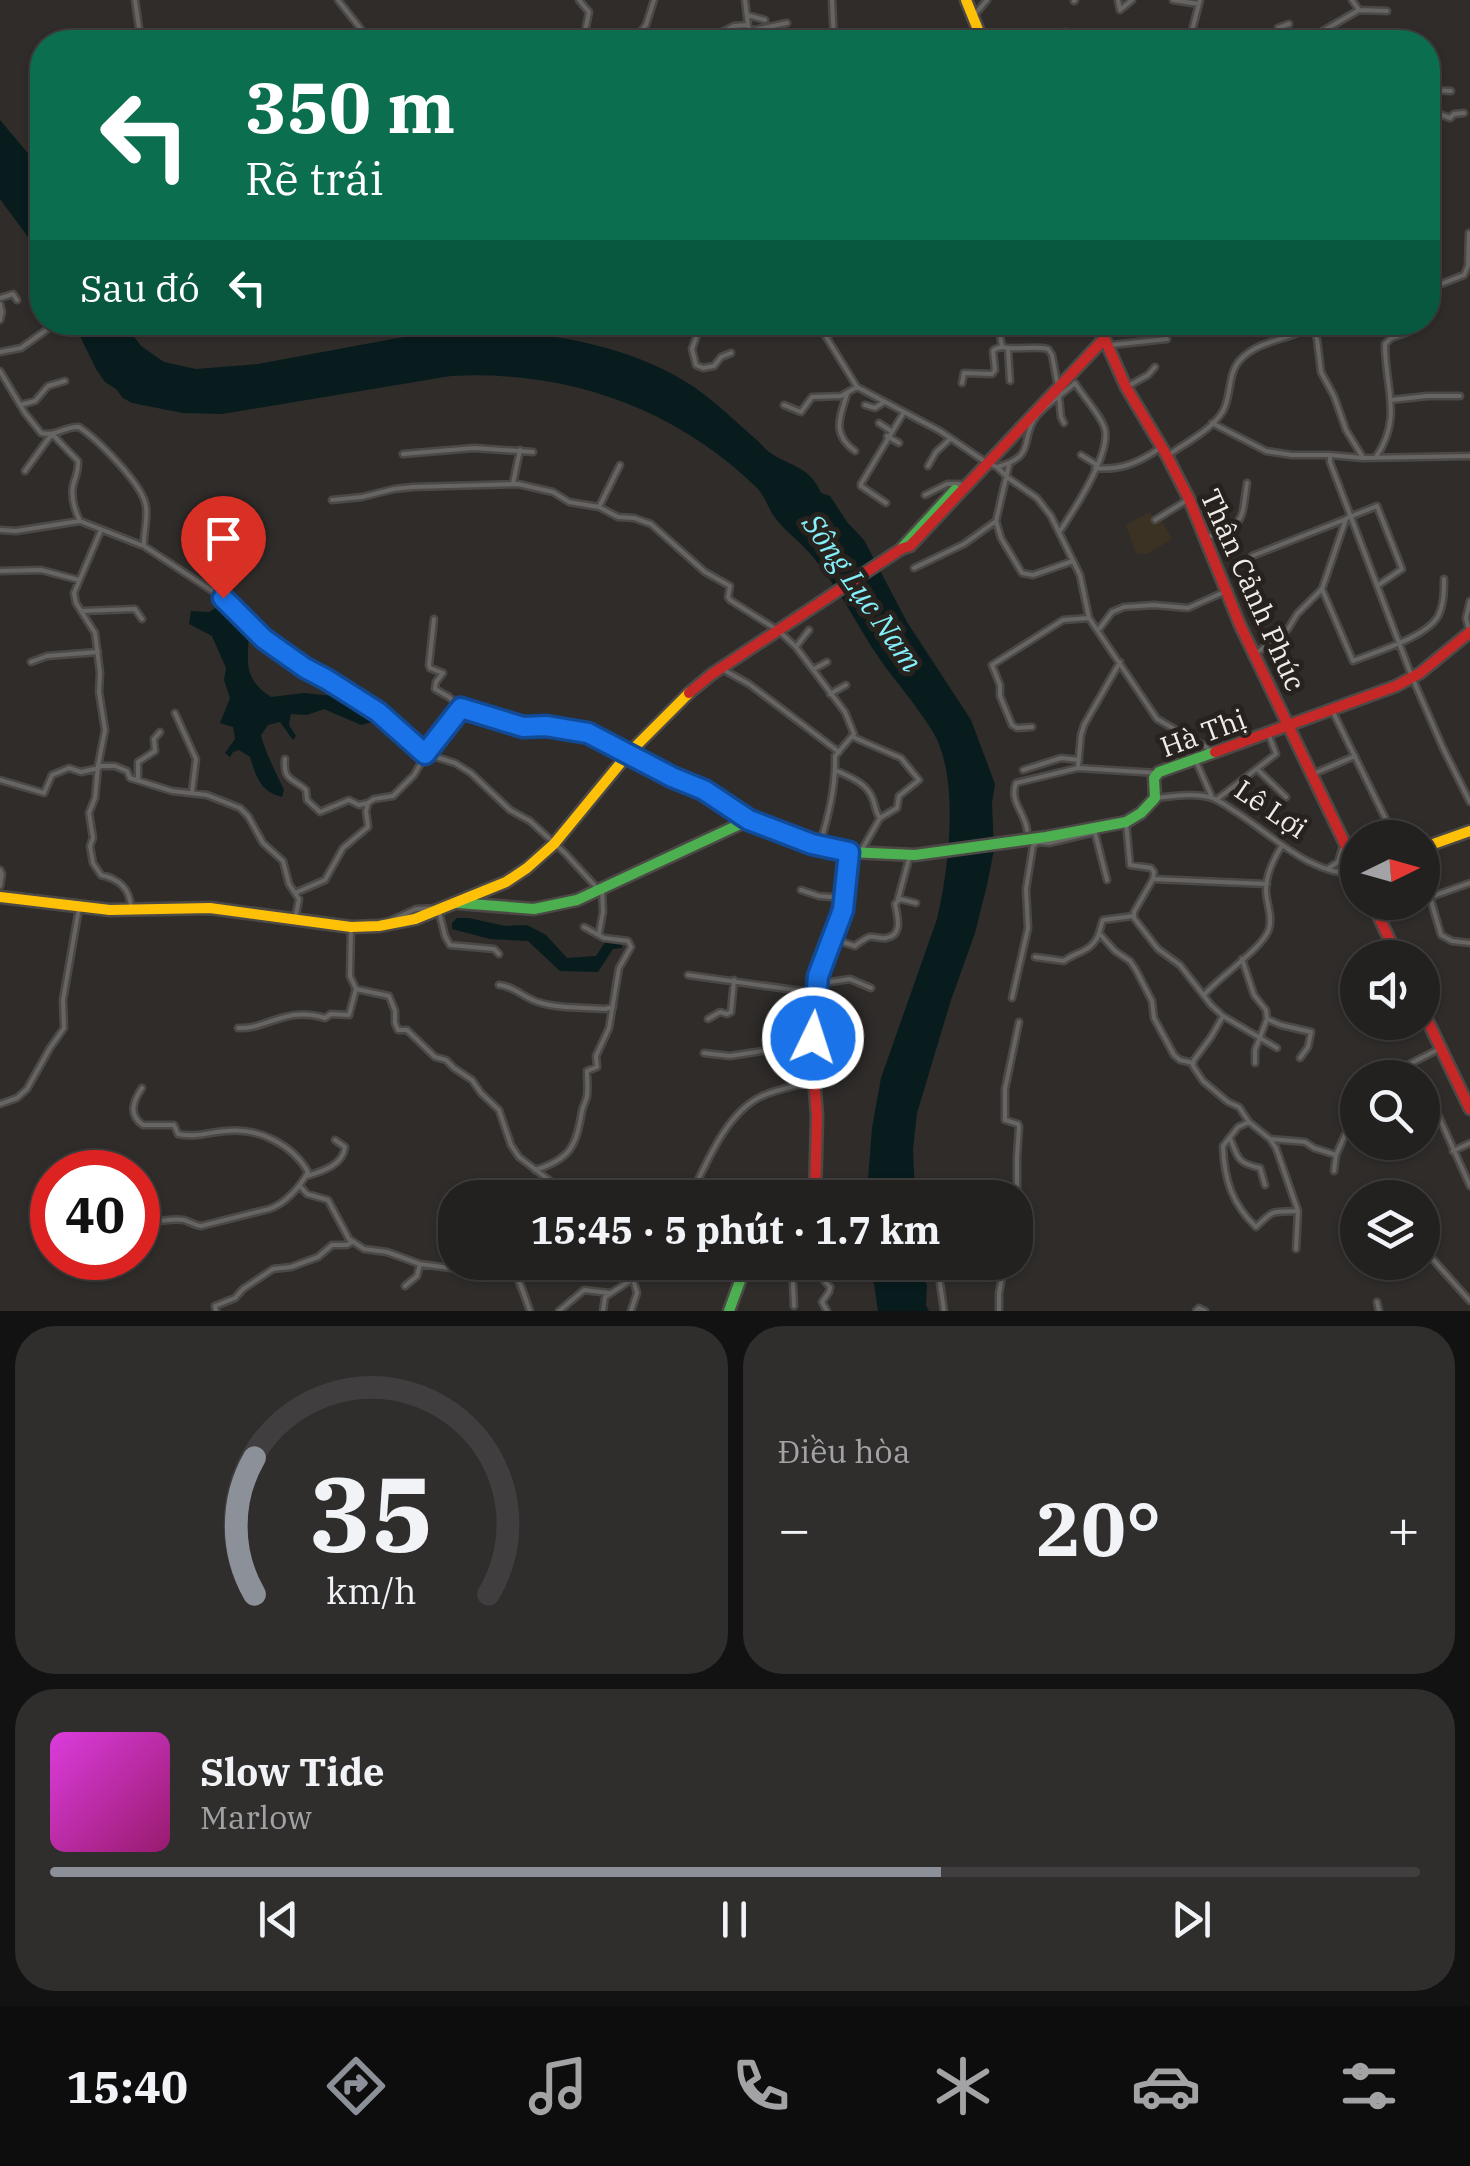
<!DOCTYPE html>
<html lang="vi">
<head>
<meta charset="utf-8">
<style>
  :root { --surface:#232120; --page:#2f2e2d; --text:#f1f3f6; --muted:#a3a3a5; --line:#403e3e; --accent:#8c9099 }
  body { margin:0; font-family:"IBM Plex Serif",serif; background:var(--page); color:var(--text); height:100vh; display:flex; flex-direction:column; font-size:38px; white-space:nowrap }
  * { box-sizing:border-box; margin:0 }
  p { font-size:32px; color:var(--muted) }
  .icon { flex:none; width:55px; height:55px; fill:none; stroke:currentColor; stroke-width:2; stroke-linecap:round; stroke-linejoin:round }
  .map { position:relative; height:1311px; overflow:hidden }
  .sheet { display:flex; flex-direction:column; gap:15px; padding:15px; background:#131212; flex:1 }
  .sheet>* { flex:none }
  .hud { position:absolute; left:30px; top:30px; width:1410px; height:305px; border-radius:40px; box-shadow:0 2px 8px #0004,0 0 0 2px var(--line); background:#0b6e4f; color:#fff; overflow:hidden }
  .needle { width:65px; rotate:85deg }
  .fabs { position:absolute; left:1340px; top:820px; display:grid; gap:20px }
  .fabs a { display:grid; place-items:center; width:100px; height:100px; border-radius:50%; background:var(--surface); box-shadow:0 2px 8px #0004,0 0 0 2px var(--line); font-size:50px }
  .speed { position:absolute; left:30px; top:1150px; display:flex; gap:20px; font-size:50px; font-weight:700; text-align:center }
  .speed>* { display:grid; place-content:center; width:130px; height:130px; border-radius:50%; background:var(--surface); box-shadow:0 2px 8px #0004,0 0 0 2px var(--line); line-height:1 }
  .speed .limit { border:15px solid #d22; background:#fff; color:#111 }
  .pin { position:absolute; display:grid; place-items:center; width:85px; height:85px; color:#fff; margin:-102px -42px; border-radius:50% 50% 50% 0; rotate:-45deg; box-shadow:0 0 10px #0007 }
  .pin .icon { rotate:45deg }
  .me { position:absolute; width:110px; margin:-55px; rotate:4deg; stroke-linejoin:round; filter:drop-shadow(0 0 8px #0008) }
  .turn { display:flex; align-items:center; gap:35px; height:210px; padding:0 50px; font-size:45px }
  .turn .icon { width:130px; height:130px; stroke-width:2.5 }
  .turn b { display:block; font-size:70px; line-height:85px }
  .then { display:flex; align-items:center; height:95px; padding:0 50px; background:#0003; gap:20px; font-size:38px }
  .big { font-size:75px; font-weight:800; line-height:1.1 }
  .sheet .tile { flex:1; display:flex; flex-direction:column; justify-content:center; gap:15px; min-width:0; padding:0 35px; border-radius:40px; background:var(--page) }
  .sheet .dial { align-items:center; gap:0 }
  .dial svg { height:260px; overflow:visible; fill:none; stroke:var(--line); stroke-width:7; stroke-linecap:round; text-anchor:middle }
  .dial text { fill:var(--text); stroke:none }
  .song { display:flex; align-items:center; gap:30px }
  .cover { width:120px; height:120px; border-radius:15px; background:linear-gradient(135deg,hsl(300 70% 55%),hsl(320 70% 35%)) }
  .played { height:10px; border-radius:5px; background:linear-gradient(90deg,var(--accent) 65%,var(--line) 65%) }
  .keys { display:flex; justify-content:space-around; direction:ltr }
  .heat { display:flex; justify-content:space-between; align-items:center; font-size:55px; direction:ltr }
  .sheet .tiles { flex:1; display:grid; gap:15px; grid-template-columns:1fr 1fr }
  .tile:last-child { grid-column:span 2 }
  .trip { position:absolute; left:438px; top:1180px; width:595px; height:100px; border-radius:40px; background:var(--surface); box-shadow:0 2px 8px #0004,0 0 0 2px var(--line); font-weight:800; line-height:100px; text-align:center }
  .dock { display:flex; height:160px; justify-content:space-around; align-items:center; background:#0e0d0d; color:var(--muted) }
  .dock .icon { width:70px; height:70px }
  .dock .on { color:var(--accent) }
  .dock b { font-size:45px; color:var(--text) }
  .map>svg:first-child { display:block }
  .commercial { fill:#3c3224 }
  .water { fill:#081c1d }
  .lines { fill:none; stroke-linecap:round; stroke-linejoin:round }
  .street-casing { stroke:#4b4846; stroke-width:9 }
  .fast-casing { stroke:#4b4846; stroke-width:15 }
  .slow-casing { stroke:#4b4846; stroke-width:15 }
  .jam-casing { stroke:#4b4846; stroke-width:15 }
  .street { stroke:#676563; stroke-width:4 }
  .fast { stroke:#4caf50; stroke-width:10 }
  .slow { stroke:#ffc107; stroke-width:10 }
  .jam { stroke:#c62828; stroke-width:10 }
  .route-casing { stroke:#114b97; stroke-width:25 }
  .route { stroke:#1a73e8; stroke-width:18 }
  .labels { text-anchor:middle; stroke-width:10; stroke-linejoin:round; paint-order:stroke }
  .street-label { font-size:28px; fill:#f0ece9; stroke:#28221e }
  .water-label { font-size:30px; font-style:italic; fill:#83f0fa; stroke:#28221e }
</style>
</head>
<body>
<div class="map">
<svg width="1470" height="1311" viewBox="0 0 1470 1311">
  <rect width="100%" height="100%" fill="#2f2c2a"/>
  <path class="commercial" d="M1150 512 1153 519 1159 516 1172 539 1147 554 1136 553 1126 525Z"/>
  <path class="water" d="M0 120 42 170V256L0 199Z
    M77 323H124L141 346 164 362 196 369 258 364 452 328C533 330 625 341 694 387 717 403 737 423 758 441 762 445 765 449 769 452 790 467 809 465 821 493L830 496 847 522 864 540 907 622 971 720 995 784 992 803 994 850 987 885 975 933 951 1000 917 1113 913 1149 915 1197H867V1193L872 1128 881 1078 937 919C949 869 960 777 933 732 915 702 890 676 871 646 853 616 835 584 813 557 802 543 787 533 776 519 768 509 765 495 756 487 673 407 566 370 451 376L222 414 183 413 132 403 123 398 116 389 105 382 96 369 79 334Z
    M219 606 231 608 249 630C248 661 242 678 271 697L304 693 334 696 376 721 361 725 324 709 307 715 291 714 289 725 296 736 293 740 280 722 268 725 261 735C265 752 276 773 284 790L282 797C261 792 256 777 250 757L239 750 233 752 230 757 225 753 235 739 233 727 220 723 230 698 224 680 226 668 212 636 189 624 191 611 209 612Z
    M457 918H469L505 926 527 925 546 935 567 958 596 956 606 941 622 945V948L613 949 598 972 560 971 528 941 490 939 452 929V923Z
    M871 1263H921L927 1286 926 1305 929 1311H878Z"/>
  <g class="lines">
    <defs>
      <path id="street" d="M135 0 141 42
        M338 0 371 42
        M579 0 589 12 583 42
        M745 0 748 25 753 42
        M832 0 834 42
        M1118 0 1120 10 1132 0
        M1173 0 1199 4
        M1352 0 1359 10
        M1074 1 1075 0
        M976 13 987 0
        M747 15 765 20
        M750 31 787 23
        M453 35 459 42
        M632 42 646 25 654 0
        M702 42 734 26 748 25
        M1054 42 1056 38 1065 32
        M1189 42 1200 0
        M1279 42 1278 28 1289 24
        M1304 42 1359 10 1387 11
        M1428 64 1433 61
        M1428 90 1451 91
        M1428 116 1439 114 1450 118 1454 114 1464 113
        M1428 163 1431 165 1432 192 1428 198
        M1428 289 1464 275 1468 266 1469 233
        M0 298 13 294 17 300
        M0 304 2 312 0 320
        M683 322 697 335 692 349 696 365 703 368 714 366 721 357 731 353
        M817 322 857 387 940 431 987 463 997 467C1038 456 1019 439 1036 417 1046 404 1063 394 1075 383 1082 395 1103 418 1105 430 1110 456 1074 510 1060 531
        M933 322H937
        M998 322 1002 347C1017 351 1032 345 1048 349L1052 355 1057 382
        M1311 322 1317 339 1321 372 1334 396 1346 430 1362 456
        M827 337 839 326
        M1111 345 1167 339
        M1008 349 1010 381
        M0 352 21 348 49 328 46 322
        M0 371 25 413 41 433C56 437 65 426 79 427 97 439 144 485 146 507 148 520 143 534 144 546L223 598 264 639 305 668 326 679 378 712 423 753 455 763 471 773 510 810 530 821 565 853 597 888
        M962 383 964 373 992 374 995 370 993 351 995 349 1002 347
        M1130 385 1148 375 1155 367
        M847 394C839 419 832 434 855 451
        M1059 397 1061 417 1064 423
        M1391 400 1427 396H1460
        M20 405 35 401 48 386 65 381
        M784 405 801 412 812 397 841 396 857 387
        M865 405 875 408 884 402
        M879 423 891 431
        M1212 423 1266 451 1292 455H1330
        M53 435 78 461C79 472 75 476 73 486 71 497 75 511 80 521L141 545
        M887 436 899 443
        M403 454 474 448 533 452
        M1081 455 1097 465
        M1167 456C1185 443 1212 430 1223 411 1232 395 1227 373 1241 359 1261 338 1296 340 1311 324
        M1470 456 1363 458 1330 455V462L1412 677 1443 748 1470 802
        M1376 457C1403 417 1385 389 1385 344L1391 338 1408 332 1410 322
        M1009 465 996 521 1001 538 1022 573 1033 575 1073 561
        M928 466 936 452 950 439
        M997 467 1007 477 1037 498 1051 516 1080 575 1089 618 1157 719 1206 747 1212 753
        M1095 468C1120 471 1140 462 1160 448
        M25 471 51 435
        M513 483 520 450
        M925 495 947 484H960
        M332 500 362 497 394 489 413 487 518 484 553 492 569 502 599 507 618 517 634 518 651 524 705 572 730 586 728 597 730 600 779 631 796 647 845 712 854 734 835 756C836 786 829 816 819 846
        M886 503 861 486V484L904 412
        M599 507 620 465
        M1352 516 1377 506 1402 569 1377 586
        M1155 520 1189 499
        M0 530 16 531 80 521
        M101 530 74 593 76 603 95 633 100 673 99 692 105 730 98 766 95 798 89 813 93 838 90 846 93 863 101 875C119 879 130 888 131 908
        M1208 537C1246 523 1241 522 1247 483
        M1252 556 1346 519
        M914 568 964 544 996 521
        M0 571 41 570 79 580
        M1322 589 1353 661C1375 652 1424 638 1437 618 1444 606 1444 592 1444 579
        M81 611 135 609 142 619
        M434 619 429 665 430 668 443 673 436 682 435 689 449 697 461 708 494 720 523 727 547 725 588 733 672 777 703 790 749 820
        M1100 628 1112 612 1124 607 1154 605 1188 608 1222 593
        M1469 630 1466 618 1470 601
        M796 647 809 630
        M1258 652 1288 629 1297 614 1322 589 1346 519 1350 516
        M31 662 47 656 98 652
        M722 669 749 684 839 752
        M814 669 827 662
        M830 694 846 685
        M1332 710 1395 838
        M175 713 196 759 192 792
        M1032 727 1017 728 1012 725 1000 696V685L992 665 1063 620 1089 618
        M853 737 901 758 919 780 899 796 897 808 880 818 860 853
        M285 759C283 782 294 778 306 790L307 800 320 812 349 800 359 805 368 803
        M1195 759 1211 795
        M98 766H115L127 771 130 778 172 791 207 795 240 808 248 816 263 843 283 861 289 884 299 899 295 919
        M1078 767 1081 735 1084 725 1120 662
        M1257 769 1286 797
        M1023 770 1061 758 1079 760
        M837 771C850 777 864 782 871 795 876 804 874 810 880 818
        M1313 774 1355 756
        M0 780 44 793 52 775 69 768 81 772 99 768
        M138 780V762L155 751 154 739 160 732
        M1155 798C1172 796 1192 793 1209 797 1218 799 1228 807 1236 812 1274 836 1309 875 1358 874
        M1216 800 1276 754 1268 733
        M1126 822 1130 865 1151 868 1154 872 1153 879 1134 912V918L1158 949 1180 965 1211 1005 1223 1016 1277 1048
        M1027 830C1025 812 1009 802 1016 783L1078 768 1157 773
        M1095 833 1107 880
        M1329 868 1338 862 1342 849
        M0 870 2 874 0 886
        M1153 879 1267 884
        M801 890 819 896 844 898
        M295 893 325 880 343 848 368 827 366 811 368 803 374 799 393 796 414 775 433 742 461 708
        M1430 897 1441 935 1452 941 1470 943
        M898 899 910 855
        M1422 900 1470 883
        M1382 915 1415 902
        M387 922 416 909 438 908 445 936 450 945 494 949 499 954
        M599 933 603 912 602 888
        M1099 933 1115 951 1130 961 1136 970 1152 1001 1154 1018 1174 1055 1180 1060 1193 1063
        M833 939 855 946C857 944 866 938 869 937 875 936 880 939 886 938 904 935 897 915 895 904L900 899 916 903
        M1035 957 1064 961C1075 952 1091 952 1098 936 1100 931 1101 925 1103 920L1133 916
        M1242 959 1254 995 1266 1010 1267 1019 1255 1050V1063
        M688 975 816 993
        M818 980 830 982 850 979 871 988
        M499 985C514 986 524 998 538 1002 559 1009 583 1007 605 1009L613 1007
        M356 989 389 996 395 1011V1023L398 1030H407L435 1057 446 1060 454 1068 472 1080 481 1093 499 1110 511 1145 519 1157 549 1180 562 1198
        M1204 995C1220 976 1263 948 1269 929 1273 916 1266 903 1266 890 1266 874 1273 860 1281 847
        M1012 998 1028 928 1026 889 1033 846 1038 842 1049 843 1095 832
        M1223 1016 1211 1037 1194 1060 1193 1066 1203 1081 1228 1102 1239 1107 1249 1122 1270 1139 1276 1148 1298 1211 1296 1249
        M708 1019 720 1012 727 1014 731 1012 734 980
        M1267 1019 1281 1025 1311 1032 1308 1047 1300 1058
        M238 1028C255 1029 268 1021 285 1017 299 1013 311 1014 325 1018L331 1014 349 1015 356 989 350 976 351 927
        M813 1038 857 1036
        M704 1053 730 1056 775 1049H792L802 1041H813
        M1389 1078 1398 1070 1441 1048
        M1422 1079 1470 1186
        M0 1104 17 1098 27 1089 50 1048 64 1028 63 1000 79 908
        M1249 1122 1238 1127 1223 1146C1224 1179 1232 1204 1256 1227 1276 1207 1273 1213 1298 1211
        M1230 1138C1238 1159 1238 1163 1260 1168L1265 1185
        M1270 1139 1305 1142 1314 1148 1336 1155
        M1453 1151 1470 1143
        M535 1170C571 1159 576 1146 582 1111 583 1106 586 1101 587 1096 588 1088 587 1079 587 1071L597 1067 596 1056 609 1028 619 968 631 947 628 941 604 938 584 927
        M1334 1171 1336 1155 1358 1106
        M307 1176C323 1171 343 1165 345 1147L335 1140
        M300 1186 307 1194 328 1200 349 1239 364 1249 387 1252 420 1264 450 1268H497L516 1262
        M673 1198C680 1187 690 1188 698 1180 712 1151 730 1112 760 1097 776 1089 797 1086 814 1081
        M1015 1198 1017 1197V1157L1019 1127 1018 1124 1005 1120V1089L1019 1022
        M138 1220C155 1225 169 1217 184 1220 190 1222 195 1225 201 1226L269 1209C285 1204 300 1187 308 1172 293 1145 258 1127 226 1131 210 1132 195 1138 178 1134L174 1125H143C128 1115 133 1101 142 1088
        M1422 1228 1423 1227
        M1422 1247 1470 1301
        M628 1262 637 1293 631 1311
        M662 1262 690 1276 709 1271 729 1273 744 1270
        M792 1262 794 1306
        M808 1262 830 1287 829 1292 822 1302 827 1311
        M937 1262 944 1311
        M509 1264C520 1279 524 1295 530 1311
        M405 1286 417 1276 420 1264
        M1377 1302 1379 1311
        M216 1311 215 1306 235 1298 243 1289 273 1269 291 1267 318 1257 332 1245H347L352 1242
        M559 1311 584 1290 609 1293
        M603 1311 605 1297 634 1278
        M999 1311V1293L1005 1262
        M1196 1311 1199 1308 1205 1311"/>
      <path id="fast" d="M901 549 955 490
        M458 903 534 909 577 900 749 820 812 844 849 852 915 855 1046 837 1126 822 1141 813 1155 798 1154 778 1159 772 1215 752
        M729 1311 744 1270 761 1262"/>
      <path id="slow" d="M966 0 983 42
        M1422 848 1470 831
        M0 897 110 910 210 908 351 927 379 926 415 919 506 882 527 868 554 844 628 754 689 693"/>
      <path id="jam" d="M1097 322 1126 387 1167 456 1189 499 1240 625 1358 871
        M689 693 712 674 901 549 910 546 1104 339
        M1215 752 1396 686 1420 673 1470 632
        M1372 902 1398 958
        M1422 1009 1470 1109
        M815 1198 817 1116 812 1052 814 1005 818 975 843 910 849 852"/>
    </defs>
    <use href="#street" class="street-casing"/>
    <use href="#fast" class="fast-casing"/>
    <use href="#slow" class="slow-casing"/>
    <use href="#jam" class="jam-casing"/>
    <use href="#street" class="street"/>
    <use href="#fast" class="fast"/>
    <use href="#slow" class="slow"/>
    <use href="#jam" class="jam"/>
  </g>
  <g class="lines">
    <defs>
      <path id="route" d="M223 598 264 639 305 668 326 679 378 712 425 754 461 708 523 727 546 726 588 733 672 777 704 790 749 820 812 844 849 852 843 910 818 976 813 1038"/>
    </defs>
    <use href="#route" class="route-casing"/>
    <use href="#route" class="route"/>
  </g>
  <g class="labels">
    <g class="street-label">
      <text transform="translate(1253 590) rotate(66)" y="10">Thân Cảnh Phúc</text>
      <text transform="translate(1203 733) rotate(-20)" y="10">Hà Thị</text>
      <text transform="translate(1271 809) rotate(34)" y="10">Lê Lợi</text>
    </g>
    <g class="water-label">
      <text transform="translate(862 593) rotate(55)" y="10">Sông Lục Nam</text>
    </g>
  </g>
</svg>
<div class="fabs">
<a><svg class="needle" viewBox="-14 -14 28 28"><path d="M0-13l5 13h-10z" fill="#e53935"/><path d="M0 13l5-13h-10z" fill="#a3a3a5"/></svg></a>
<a><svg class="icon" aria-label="sound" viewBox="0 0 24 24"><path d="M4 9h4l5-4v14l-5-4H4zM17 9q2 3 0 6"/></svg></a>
<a><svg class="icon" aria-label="search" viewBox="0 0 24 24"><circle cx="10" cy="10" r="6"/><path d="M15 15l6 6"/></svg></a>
<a><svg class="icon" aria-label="layers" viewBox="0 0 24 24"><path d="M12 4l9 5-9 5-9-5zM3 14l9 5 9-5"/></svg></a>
</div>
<div class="speed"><div class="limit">40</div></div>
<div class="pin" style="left:223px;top:598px;background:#d93025"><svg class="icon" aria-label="arrive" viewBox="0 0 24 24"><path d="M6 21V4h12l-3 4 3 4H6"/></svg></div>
<svg class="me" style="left:813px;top:1038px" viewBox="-20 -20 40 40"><circle r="17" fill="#1a73e8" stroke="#fff" stroke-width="3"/><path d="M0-11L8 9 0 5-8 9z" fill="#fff"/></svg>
<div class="trip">15:45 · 5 phút · 1.7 km</div>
<div class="hud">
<div class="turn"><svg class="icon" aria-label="left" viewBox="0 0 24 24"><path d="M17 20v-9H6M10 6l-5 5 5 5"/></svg><div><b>350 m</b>Rẽ trái</div></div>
<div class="then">Sau đó<svg class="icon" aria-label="left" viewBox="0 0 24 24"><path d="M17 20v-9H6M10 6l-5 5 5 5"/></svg></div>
</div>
</div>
<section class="sheet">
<div class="tiles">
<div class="tile dial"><svg viewBox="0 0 100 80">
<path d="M14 69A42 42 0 1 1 86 69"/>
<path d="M14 69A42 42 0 0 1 14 27" stroke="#8c9099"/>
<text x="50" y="56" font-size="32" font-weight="700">35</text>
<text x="50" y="72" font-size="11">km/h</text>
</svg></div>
<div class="tile"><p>Điều hòa</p>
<div class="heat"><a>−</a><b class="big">20°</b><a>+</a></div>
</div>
<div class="tile">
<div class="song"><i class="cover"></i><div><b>Slow Tide</b><p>Marlow</p></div></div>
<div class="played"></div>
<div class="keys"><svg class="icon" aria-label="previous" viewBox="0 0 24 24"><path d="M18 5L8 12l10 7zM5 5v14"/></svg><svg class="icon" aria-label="pause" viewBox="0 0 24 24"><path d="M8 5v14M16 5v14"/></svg><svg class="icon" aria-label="next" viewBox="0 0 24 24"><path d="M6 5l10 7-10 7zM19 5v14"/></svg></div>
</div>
</div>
</section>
<nav class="dock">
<b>15:40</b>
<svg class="icon on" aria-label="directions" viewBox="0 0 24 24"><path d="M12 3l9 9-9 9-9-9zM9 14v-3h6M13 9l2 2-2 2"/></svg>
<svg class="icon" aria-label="music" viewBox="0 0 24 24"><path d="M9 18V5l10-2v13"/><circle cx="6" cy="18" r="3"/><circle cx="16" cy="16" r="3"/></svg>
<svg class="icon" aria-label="phone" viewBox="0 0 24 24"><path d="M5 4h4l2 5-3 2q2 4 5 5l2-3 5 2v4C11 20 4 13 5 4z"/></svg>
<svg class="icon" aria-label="climate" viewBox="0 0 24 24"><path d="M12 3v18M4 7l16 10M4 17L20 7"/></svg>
<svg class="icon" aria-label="car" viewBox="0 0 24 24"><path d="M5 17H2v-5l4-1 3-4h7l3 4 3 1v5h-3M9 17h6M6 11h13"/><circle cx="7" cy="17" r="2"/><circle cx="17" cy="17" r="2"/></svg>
<svg class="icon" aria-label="filters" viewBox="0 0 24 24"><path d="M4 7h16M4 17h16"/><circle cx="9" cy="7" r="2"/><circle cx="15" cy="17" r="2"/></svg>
</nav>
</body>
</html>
